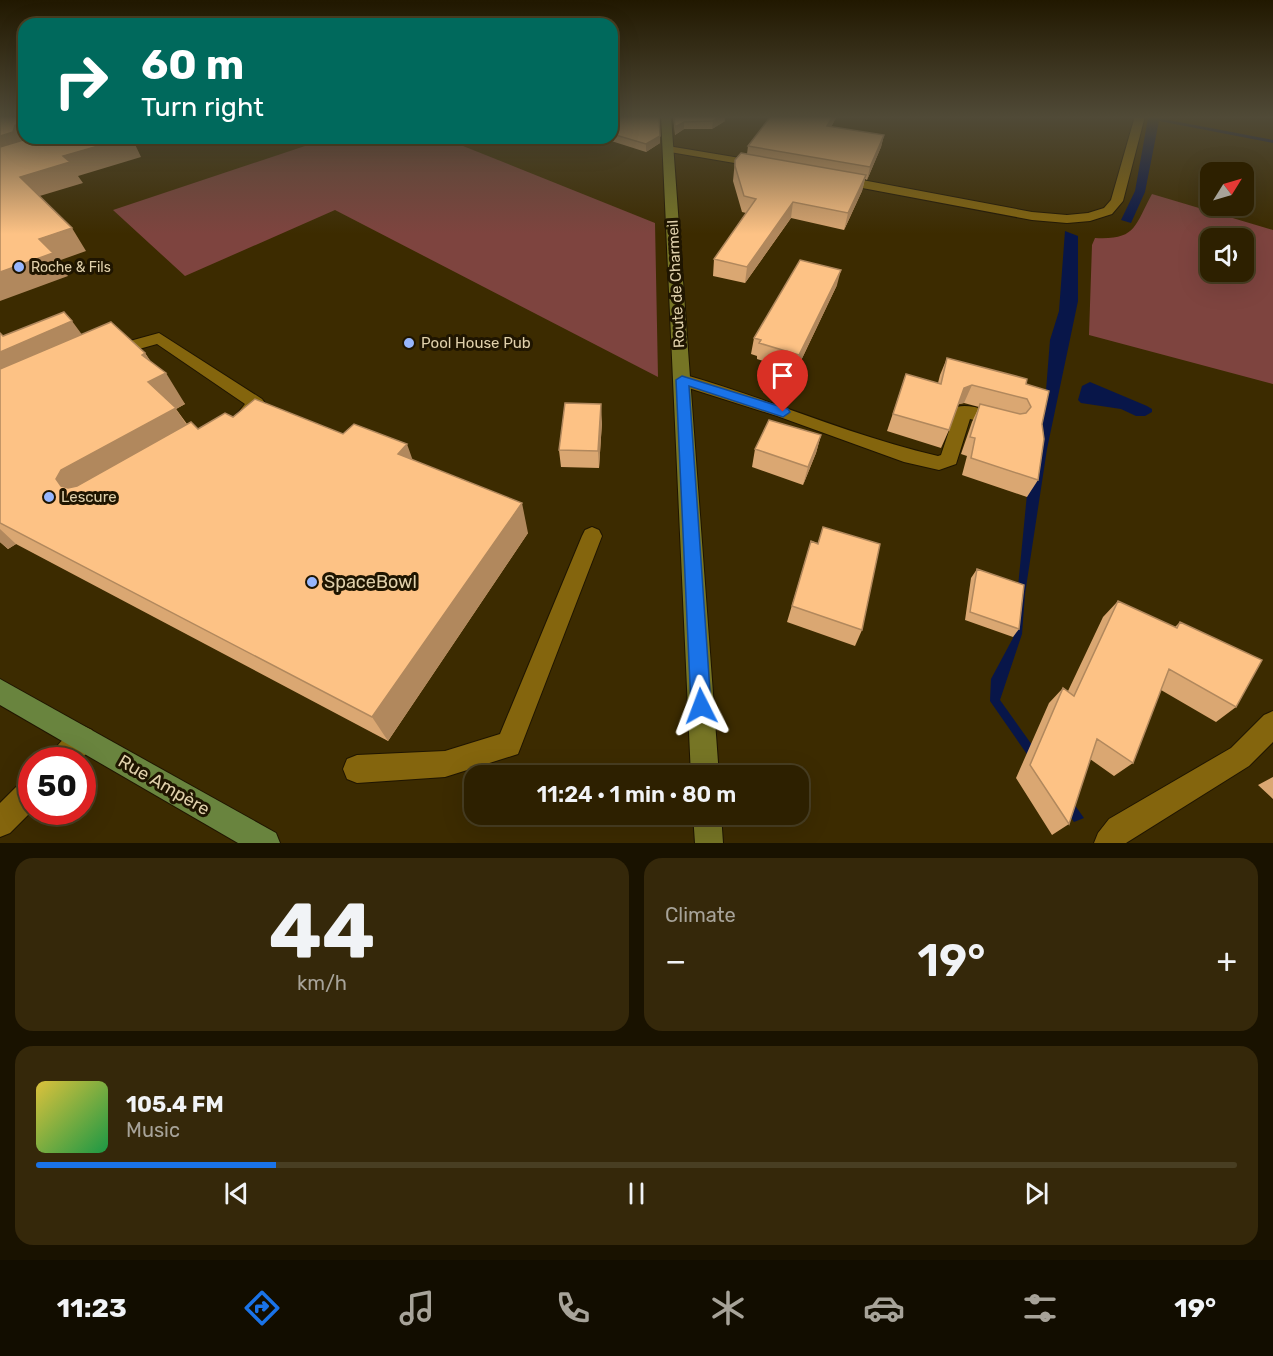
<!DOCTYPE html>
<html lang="en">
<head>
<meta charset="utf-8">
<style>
  :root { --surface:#2d2000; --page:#35280a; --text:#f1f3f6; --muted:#a7a399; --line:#483e22; --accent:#1a73e8 }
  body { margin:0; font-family:Rubik,sans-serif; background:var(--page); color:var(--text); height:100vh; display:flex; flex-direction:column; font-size:22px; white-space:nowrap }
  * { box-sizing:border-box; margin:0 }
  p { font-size:20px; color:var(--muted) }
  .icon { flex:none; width:33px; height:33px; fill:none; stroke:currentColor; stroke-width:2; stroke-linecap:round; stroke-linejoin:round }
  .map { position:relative; height:843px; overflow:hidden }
  .drawer { display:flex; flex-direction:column; gap:15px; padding:15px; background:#191200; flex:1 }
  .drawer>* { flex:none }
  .top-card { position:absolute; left:18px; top:18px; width:600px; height:126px; border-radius:18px; box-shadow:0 6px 24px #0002,0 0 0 2px var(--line); background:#00695c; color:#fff; overflow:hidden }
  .needle { width:39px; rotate:53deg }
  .tools { position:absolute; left:1200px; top:162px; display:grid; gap:12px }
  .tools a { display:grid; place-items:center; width:54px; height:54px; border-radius:12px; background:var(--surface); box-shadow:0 6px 24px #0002,0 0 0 2px var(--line); font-size:30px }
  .speed { position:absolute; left:18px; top:747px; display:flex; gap:12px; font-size:30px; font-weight:700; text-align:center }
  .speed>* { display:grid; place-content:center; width:78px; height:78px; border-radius:50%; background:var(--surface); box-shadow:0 6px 24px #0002,0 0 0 2px var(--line); line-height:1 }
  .speed .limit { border:9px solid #d22; background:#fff; color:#111 }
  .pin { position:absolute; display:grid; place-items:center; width:51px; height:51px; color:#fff; margin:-62px -26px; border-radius:50% 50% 50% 0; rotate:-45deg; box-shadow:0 0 6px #0007 }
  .pin .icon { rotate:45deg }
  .me { position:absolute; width:66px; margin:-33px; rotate:357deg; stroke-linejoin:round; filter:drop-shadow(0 0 4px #0008) }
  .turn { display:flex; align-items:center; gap:21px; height:126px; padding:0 24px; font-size:27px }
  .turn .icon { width:78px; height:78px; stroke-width:2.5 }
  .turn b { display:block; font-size:42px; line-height:51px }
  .big { font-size:45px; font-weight:600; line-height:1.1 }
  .drawer .tile { flex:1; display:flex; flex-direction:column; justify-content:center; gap:9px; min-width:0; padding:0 21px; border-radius:18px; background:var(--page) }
  .drawer .dial { align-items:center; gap:0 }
  .dial b { font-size:78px; line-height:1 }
  .song { display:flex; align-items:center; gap:18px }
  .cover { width:72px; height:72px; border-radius:9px; background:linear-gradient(135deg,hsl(50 70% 55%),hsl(140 70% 35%)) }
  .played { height:6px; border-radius:3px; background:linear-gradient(90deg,var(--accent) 20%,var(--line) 20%) }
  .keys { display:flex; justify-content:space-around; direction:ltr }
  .heat { display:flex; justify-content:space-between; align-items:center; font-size:33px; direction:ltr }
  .drawer .tiles { flex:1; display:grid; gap:15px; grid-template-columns:1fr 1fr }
  .tile:last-child { grid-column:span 2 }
  .trip { position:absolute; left:464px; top:765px; width:345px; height:60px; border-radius:18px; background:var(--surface); box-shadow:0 6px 24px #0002,0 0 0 2px var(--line); font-weight:600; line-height:60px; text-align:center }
  .menu { display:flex; height:96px; justify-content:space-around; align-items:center; background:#120d00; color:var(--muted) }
  .menu .icon { width:42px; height:42px }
  .menu .on { color:var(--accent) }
  .menu b { font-size:27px; color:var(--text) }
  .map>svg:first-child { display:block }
  .green { fill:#7e443f; fill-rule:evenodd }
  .water { fill:#081649 }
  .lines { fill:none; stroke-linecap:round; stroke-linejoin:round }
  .service-casing { stroke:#1f1500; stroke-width:2 }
  .minor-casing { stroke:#1f1500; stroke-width:2 }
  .secondary-casing { stroke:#1f1500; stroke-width:2 }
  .primary-casing { stroke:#1f1500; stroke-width:2 }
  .service { fill:#84650d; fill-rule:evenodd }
  .minor { fill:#84650d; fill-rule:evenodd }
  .secondary { fill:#767525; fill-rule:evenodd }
  .primary { fill:#69843e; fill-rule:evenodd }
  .wall { fill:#daa772 }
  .shaded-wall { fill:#b1885d }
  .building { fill:#fdc285; stroke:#b1885d; stroke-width:1.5 }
  .route { fill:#1a73e8; stroke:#114b97; stroke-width:1.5 }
  .poi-dot { fill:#97b6fd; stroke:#1f1500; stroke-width:2 }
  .labels { text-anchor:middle; stroke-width:6; stroke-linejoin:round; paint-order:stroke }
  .far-poi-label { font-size:14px; fill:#e0d0ab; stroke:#1f1500; text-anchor:start }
  .street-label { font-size:15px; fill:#e0d0ab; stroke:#1f1500 }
  .poi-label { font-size:15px; fill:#e0d0ab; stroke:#1f1500; text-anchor:start }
  .near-poi-label { font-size:18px; fill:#e0d0ab; stroke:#1f1500; text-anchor:start }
  .near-street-label { font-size:18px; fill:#e0d0ab; stroke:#1f1500 }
</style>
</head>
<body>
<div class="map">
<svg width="1273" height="843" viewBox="0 0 1273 843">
  <rect width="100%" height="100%" fill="#3c2b00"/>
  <path class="green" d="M319 138H443L655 223 658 377 335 210 185 276 113 210 323 140Z
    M1152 194 1273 230V384L1089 335 1092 245 1095 238C1136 240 1134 227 1152 194ZM1210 238H1244V272H1210Z"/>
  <path class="water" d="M1153 117 1273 140V143L1159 121 1145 192 1131 223 1121 220 1135 191 1148 118Z
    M1065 231 1078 236V301L1047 449 1025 594 1022 634 1000 700 1084 818 1074 822 990 701 991 679 1013 638 1027 494 1045 403 1050 340 1059 311Z
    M1090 382 1147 406 1152 409V412L1145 416H1136L1121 409 1081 403 1078 400 1082 386Z"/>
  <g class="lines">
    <defs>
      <path id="service" d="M159 333 262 399 265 403C258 414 249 428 236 423L233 419 245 404 157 344 114 356 106 351 108 347Z
        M682 374C768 398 851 436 938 456L941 455 957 407C970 403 991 412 1004 416L1007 420 1004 424 998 426 970 419 956 464 939 470 904 462 777 416 676 384 674 380 676 376Z
        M592 527 599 530 602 536 518 754 445 777 357 783 347 779 343 769 347 759 357 755 445 751 500 734 582 536 585 530Z
        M83 726 92 730 96 739 92 748 80 760H49C54 746 69 732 83 726Z
        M32 777V811L10 833 0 837V803L22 781Z"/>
      <path id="minor" d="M1135 116H1145L1123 201 1112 214 1090 221 1067 223 1032 220 841 184 835 180 841 176 1032 212 1067 215 1088 213 1104 208 1111 200Z
        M668 146 758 161 764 164 758 167 664 151V147Z
        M1273 711V742L1249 766 1126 843H1094L1098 833 1109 819 1231 748 1264 715Z"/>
      <path id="secondary" d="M661 116H671L719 776H691Z
        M693 814H721L723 843H695Z"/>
      <path id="primary" d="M0 679 276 833 280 843H238L0 705Z"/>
    </defs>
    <use href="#service" class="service-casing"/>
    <use href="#minor" class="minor-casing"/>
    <use href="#secondary" class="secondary-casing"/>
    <use href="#primary" class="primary-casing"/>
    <use href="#service" class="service"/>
    <use href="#minor" class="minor"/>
    <use href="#secondary" class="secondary"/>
    <use href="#primary" class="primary"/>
  </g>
  <path class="wall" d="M612 116H659L660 143 646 152 605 139V138H612Z
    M673 116H725V121L712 129H684L675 135Z
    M771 116H837L831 127 884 135 881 147 867 180 865 179 862 191 844 230 791 218 745 283 713 276 714 259 746 213 742 212 733 181 735 160 747 154 748 146Z
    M837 285 796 371 757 359V356L751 354 754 338Z
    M0 333 3 336 82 335 145 353 151 362 185 404 176 409 187 424 198 429 233 417 413 460 528 533 388 741 16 544 8 549 0 542Z
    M947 358 1026 384 1042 424 1038 480 1027 497 962 475 967 456 961 454 972 422 979 407 964 403 958 404 949 430 941 448 887 431 906 374 938 383 940 375Z
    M602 422 599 468 561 467 559 450Z
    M821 435 816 453 803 485 752 467 755 449Z
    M823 527 862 630 855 646 787 622 811 541 818 543Z
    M977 569 1019 629 1013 637 965 620 971 578Z
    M1118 601 1175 627 1180 622 1236 707 1216 722 1161 690 1133 763 1114 776 1090 759 1069 824 1052 835 1016 778 1049 703 1063 688 1068 691 1103 617Z
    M1273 777V799L1258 785Z"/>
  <path class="shaded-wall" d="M721 116H725V121L712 129 713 121Z
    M833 116H837L825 138 827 126Z
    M21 122 24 128V138H30L0 160V136Z
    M684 122V129L675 135V127Z
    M884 135 881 147 867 180 870 167Z
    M660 136V143L646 152V144Z
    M126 138H132L141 157 78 176 83 183 33 198 20 177 63 156Z
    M866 175 862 191 844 230 848 213Z
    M793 202 791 218 745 283 747 267Z
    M72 228 86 251 58 261 68 276 0 301V272L39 239Z
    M841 270 837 285 796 371 799 355Z
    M72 321 94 351 0 394V352Z
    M145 353 160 376 166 373 185 404 176 409 196 439 88 500 61 486 56 479 61 470 148 382 142 355Z
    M972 385 964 403 956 405 964 388Z
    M601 404 602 422 599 468 598 451Z
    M821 435 816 453 803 485 808 467Z
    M407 444 418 475 398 454Z
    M522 503 528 533 388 741 372 717Z
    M0 529 16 544 8 549 0 542Z"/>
  <path class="building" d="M0 116H24V124L21 122 15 125 13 132 0 136Z
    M619 116H659L660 136 646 144 612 134V120Z
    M674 116H721L713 121 684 122 675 127Z
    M771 116H833L827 126 884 135 870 167 748 146Z
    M27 138H126L63 156 70 162 20 177 72 228 39 239 53 253 0 272V147L27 139Z
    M741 153 866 175 848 213 793 202 747 267 714 259 756 199 744 196 735 166V160Z
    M800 260 841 270 799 355 759 343 761 340 754 338Z
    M64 312 72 321 0 352V333L3 336Z
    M111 322 145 353 142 355 166 373 148 382 176 408 61 470 56 479 61 486 68 488 77 486 191 422 198 429 225 413 233 417 255 399 343 434 354 424 407 444 398 454 522 503 372 717 0 523V369Z
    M947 358 1027 379 1026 384 1049 391 1042 424 1044 439 1038 480 971 458 975 438 970 437 980 404 1020 414 1026 413 1031 407 1027 399 972 385 964 388 949 430 893 414 906 374 941 384Z
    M565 403 601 404 598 451 559 450Z
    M769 420 821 435 808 467 755 449Z
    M823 527 880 544 862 630 792 606 811 541 818 544Z
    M977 569 1024 585 1019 629 970 612Z
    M1118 601 1177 628 1180 622 1262 660 1236 707 1169 669 1133 763 1097 739 1069 824 1030 765 1063 688 1074 696Z"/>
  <linearGradient id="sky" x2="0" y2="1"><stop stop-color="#211800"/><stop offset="0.5" stop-color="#504a37"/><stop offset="1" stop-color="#504a37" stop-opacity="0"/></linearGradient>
  <rect width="1273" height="234" fill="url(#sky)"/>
  <path class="route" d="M682 376 788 409 790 412 783 417 689 386 711 706 708 712 701 715 694 712 691 706 676 380Z"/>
  <g class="poi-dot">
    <circle cx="19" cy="267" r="6"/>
    <circle cx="409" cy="343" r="6"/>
    <circle cx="49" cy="497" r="6"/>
    <circle cx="312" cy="582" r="6"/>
  </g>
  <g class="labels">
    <g class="far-poi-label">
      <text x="31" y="272">Roche &amp; Fils</text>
    </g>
    <g class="street-label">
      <text transform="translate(676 284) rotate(-93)" y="5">Route de Charmeil</text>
    </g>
    <g class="poi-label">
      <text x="421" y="348">Pool House Pub</text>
      <text x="61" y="502">Lescure</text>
    </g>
    <g class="near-poi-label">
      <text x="324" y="588">SpaceBowl</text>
    </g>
    <g class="near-street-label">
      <text transform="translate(164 785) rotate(30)" y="6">Rue Ampère</text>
    </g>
  </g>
</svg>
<div class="tools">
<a><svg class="needle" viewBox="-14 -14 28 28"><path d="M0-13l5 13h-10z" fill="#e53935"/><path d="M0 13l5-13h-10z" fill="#a7a399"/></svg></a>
<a><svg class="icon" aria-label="sound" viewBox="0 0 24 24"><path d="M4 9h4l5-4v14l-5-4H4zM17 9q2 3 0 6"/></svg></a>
</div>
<div class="speed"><div class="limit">50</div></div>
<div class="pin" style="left:783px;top:412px;background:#d93025"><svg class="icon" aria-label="arrive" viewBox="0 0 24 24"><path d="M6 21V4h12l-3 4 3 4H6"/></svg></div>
<svg class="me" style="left:701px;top:706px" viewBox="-20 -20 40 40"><path d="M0-17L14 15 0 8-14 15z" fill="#1a73e8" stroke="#fff" stroke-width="4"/></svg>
<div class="trip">11:24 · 1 min · 80 m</div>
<div class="top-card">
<div class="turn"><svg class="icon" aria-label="right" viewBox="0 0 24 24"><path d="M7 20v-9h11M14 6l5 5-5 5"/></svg><div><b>60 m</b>Turn right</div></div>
</div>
</div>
<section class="drawer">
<div class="tiles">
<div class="tile dial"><b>44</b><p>km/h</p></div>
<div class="tile"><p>Climate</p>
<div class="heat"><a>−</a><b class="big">19°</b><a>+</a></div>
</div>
<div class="tile">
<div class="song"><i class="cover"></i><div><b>105.4 FM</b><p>Music</p></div></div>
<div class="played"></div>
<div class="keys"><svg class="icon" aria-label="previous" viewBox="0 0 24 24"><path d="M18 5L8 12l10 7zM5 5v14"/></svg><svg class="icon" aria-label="pause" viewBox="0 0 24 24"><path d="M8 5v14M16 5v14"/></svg><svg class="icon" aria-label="next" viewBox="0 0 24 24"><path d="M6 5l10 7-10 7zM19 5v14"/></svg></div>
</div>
</div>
</section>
<nav class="menu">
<b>11:23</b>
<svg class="icon on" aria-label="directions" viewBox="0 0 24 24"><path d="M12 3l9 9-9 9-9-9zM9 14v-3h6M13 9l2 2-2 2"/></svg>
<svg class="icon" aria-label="music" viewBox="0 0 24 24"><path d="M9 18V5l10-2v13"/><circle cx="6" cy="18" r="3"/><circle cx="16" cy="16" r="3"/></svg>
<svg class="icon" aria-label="phone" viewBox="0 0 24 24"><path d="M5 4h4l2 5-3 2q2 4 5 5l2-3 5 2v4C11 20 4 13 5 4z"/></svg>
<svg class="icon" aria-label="climate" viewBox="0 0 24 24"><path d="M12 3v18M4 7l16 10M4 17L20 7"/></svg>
<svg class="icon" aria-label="car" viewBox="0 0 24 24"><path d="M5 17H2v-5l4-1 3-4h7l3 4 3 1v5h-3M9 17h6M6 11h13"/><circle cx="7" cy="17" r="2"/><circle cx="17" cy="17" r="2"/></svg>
<svg class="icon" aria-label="filters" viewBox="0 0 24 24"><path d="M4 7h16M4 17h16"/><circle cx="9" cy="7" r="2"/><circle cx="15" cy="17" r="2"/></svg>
<b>19°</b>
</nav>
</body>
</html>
